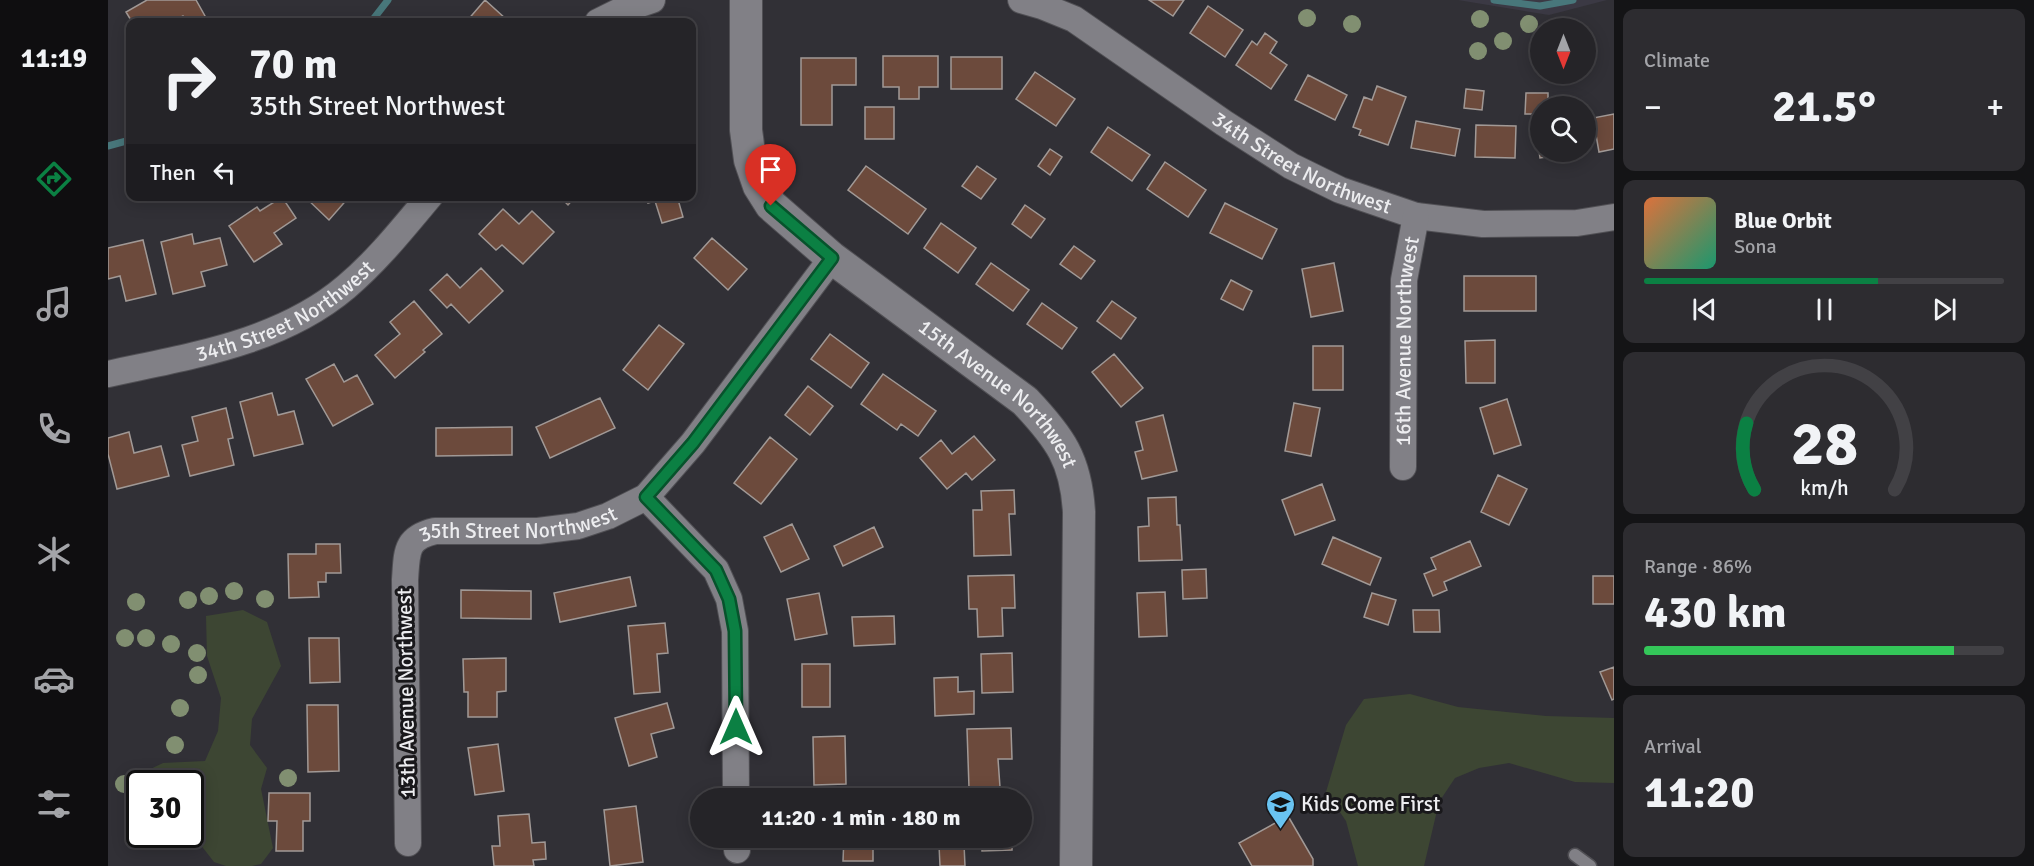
<!DOCTYPE html>
<html lang="en">
<head>
<meta charset="utf-8">
<style>
  :root { --surface:#252428; --page:#2d2c30; --text:#f1f3f6; --muted:#a3a4a8; --line:#424145; --accent:#0b8043 }
  body { margin:0; font-family:Signika,sans-serif; background:var(--page); color:var(--text); height:100vh; display:flex; flex-direction:column; font-size:22px; white-space:nowrap }
  * { box-sizing:border-box; margin:0 }
  p { font-size:20px; color:var(--muted) }
  .icon { flex:none; width:33px; height:33px; fill:none; stroke:currentColor; stroke-width:2; stroke-linecap:round; stroke-linejoin:round }
  .map { position:relative; flex:1; overflow:hidden }
  .details { display:flex; flex-direction:column; gap:9px; padding:9px; background:#141416; width:420px }
  .details>* { flex:none }
  .top-card { position:absolute; left:18px; top:18px; width:570px; height:183px; border-radius:12px; box-shadow:0 3px 15px #0003,0 0 0 2px var(--line); background:#252428; color:var(--text); overflow:hidden }
  .needle { width:39px; rotate:180deg }
  .controls { position:absolute; left:1422px; top:18px; display:grid; gap:12px }
  .controls a { display:grid; place-items:center; width:66px; height:66px; border-radius:50%; background:var(--surface); box-shadow:0 3px 15px #0003,0 0 0 2px var(--line); font-size:30px }
  .speed { position:absolute; left:18px; top:770px; display:flex; gap:12px; font-size:30px; font-weight:700; text-align:center }
  .speed>* { display:grid; place-content:center; width:78px; height:78px; border-radius:50%; background:var(--surface); box-shadow:0 3px 15px #0003,0 0 0 2px var(--line); line-height:1 }
  .speed .limit { border:3px solid #111; border-radius:9px; background:#fff; color:#111 }
  .pin { position:absolute; display:grid; place-items:center; width:51px; height:51px; color:#fff; margin:-62px -26px; border-radius:50% 50% 50% 0; rotate:-45deg; box-shadow:0 0 6px #0007 }
  .pin .icon { rotate:45deg }
  .me { position:absolute; width:66px; margin:-33px; rotate:0deg; stroke-linejoin:round; filter:drop-shadow(0 0 4px #0008) }
  .turn { display:flex; align-items:center; gap:21px; height:126px; padding:0 24px; font-size:27px }
  .turn .icon { width:78px; height:78px; stroke-width:2.5 }
  .turn b { display:block; font-size:42px; line-height:51px }
  .then { display:flex; align-items:center; height:57px; padding:0 24px; background:#0003; gap:12px; font-size:22px }
  .big { font-size:45px; font-weight:700; line-height:1.1 }
  .details .tile { flex:1; display:flex; flex-direction:column; justify-content:center; gap:9px; min-width:0; padding:0 21px; border-radius:12px; background:var(--page) }
  .details .dial { align-items:center; gap:0 }
  .dial svg { height:156px; overflow:visible; fill:none; stroke:var(--line); stroke-width:7; stroke-linecap:round; text-anchor:middle }
  .dial text { fill:var(--text); stroke:none }
  .song { display:flex; align-items:center; gap:18px }
  .cover { width:72px; height:72px; border-radius:9px; background:linear-gradient(135deg,hsl(20 70% 55%),hsl(160 70% 35%)) }
  .played { height:6px; border-radius:3px; background:linear-gradient(90deg,var(--accent) 65%,var(--line) 65%) }
  .keys { display:flex; justify-content:space-around; direction:ltr }
  .heat { display:flex; justify-content:space-between; align-items:center; font-size:33px; direction:ltr }
  .charge { height:9px; border-radius:4px; background:linear-gradient(90deg,#34c759 86%,var(--line) 0) }
  .trip { position:absolute; left:582px; top:788px; width:342px; height:60px; border-radius:30px; background:var(--surface); box-shadow:0 3px 15px #0003,0 0 0 2px var(--line); font-weight:700; line-height:60px; text-align:center }
  main { display:flex; flex:1; min-height:0 }
  .menu { display:flex; flex-direction:column; width:108px; justify-content:space-around; align-items:center; background:#0f0e10; color:var(--muted) }
  .menu .icon { width:42px; height:42px }
  .menu .current { color:var(--accent) }
  .menu b { font-size:27px; color:var(--text) }
  .map>svg:first-child { display:block }
  .built { fill:#3b3944 }
  .green { fill:#3d4633 }
  .lines { fill:none; stroke-linecap:round; stroke-linejoin:round }
  .stream { stroke:#48777b; stroke-width:7 }
  .building { fill:#6c4a3c; stroke:#a19996; stroke-width:1.5 }
  .service-casing { stroke:#504f54; stroke-width:15 }
  .minor-casing { stroke:#504f54; stroke-width:28 }
  .tertiary-casing { stroke:#504f54; stroke-width:34 }
  .service { stroke:#818086; stroke-width:12 }
  .minor { stroke:#818086; stroke-width:26 }
  .tertiary { stroke:#818086; stroke-width:32 }
  .tree { fill:#818f71 }
  .route-casing { stroke:#07532c; stroke-width:15 }
  .route { stroke:#0b8043; stroke-width:10 }
  .labels { text-anchor:middle; stroke-width:6; stroke-linejoin:round; paint-order:stroke }
  .street-label { font-size:21px; fill:#ededf0; stroke:#19181b }
  .poi-label { font-size:21px; fill:#ededf0; stroke:#19181b; text-anchor:start }
</style>
</head>
<body>
<main>
<nav class="menu">
<b>11:19</b>
<svg class="icon current" aria-label="directions" viewBox="0 0 24 24"><path d="M12 3l9 9-9 9-9-9zM9 14v-3h6M13 9l2 2-2 2"/></svg>
<svg class="icon" aria-label="music" viewBox="0 0 24 24"><path d="M9 18V5l10-2v13"/><circle cx="6" cy="18" r="3"/><circle cx="16" cy="16" r="3"/></svg>
<svg class="icon" aria-label="phone" viewBox="0 0 24 24"><path d="M5 4h4l2 5-3 2q2 4 5 5l2-3 5 2v4C11 20 4 13 5 4z"/></svg>
<svg class="icon" aria-label="climate" viewBox="0 0 24 24"><path d="M12 3v18M4 7l16 10M4 17L20 7"/></svg>
<svg class="icon" aria-label="car" viewBox="0 0 24 24"><path d="M5 17H2v-5l4-1 3-4h7l3 4 3 1v5h-3M9 17h6M6 11h13"/><circle cx="7" cy="17" r="2"/><circle cx="17" cy="17" r="2"/></svg>
<svg class="icon" aria-label="filters" viewBox="0 0 24 24"><path d="M4 7h16M4 17h16"/><circle cx="9" cy="7" r="2"/><circle cx="15" cy="17" r="2"/></svg>
</nav>
<div class="map">
<svg width="1506" height="866" viewBox="0 0 1506 866">
  <rect width="100%" height="100%" fill="#313036"/>
  <path class="built" d="M1350 0H1499L1441 15Z"/>
  <path class="green" d="M135 610 159 622 173 666 144 719 142 745 159 768 153 789 165 848 153 864 144 866H118L106 862 92 844 66 841 44 834H82V783H32L31 818 22 803 32 774 55 763 97 761 110 731 113 698 99 656 98 616Z
    M1302 694 1350 707 1438 716 1506 718V783L1467 782 1401 763 1371 768 1347 778 1331 802 1316 866H1250L1238 821 1218 792 1238 725 1256 699Z"/>
  <g class="lines">
    <path class="stream" d="M1386 0 1432 6 1465 0
      M263 22 280 0
      M0 146 22 140"/>
  </g>
  <path class="building" d="M39 0H88L97 16 87 22H79L75 16 63 22H24L18 12Z
    M377 0 398 19 395 22H358Z
    M1041 0H1076L1065 16Z
    M1100 6 1135 30 1117 57 1082 33Z
    M1157 33 1169 42 1162 53 1179 65 1163 89 1128 65 1144 41 1149 45Z
    M775 56H830V87H811V99H791V87H775Z
    M843 57H894V89H843Z
    M693 58H748V85H724V125H693Z
    M927 72 967 99 948 126 908 99Z
    M1200 75 1239 95 1227 120 1187 100Z
    M1269 86 1298 97 1280 145 1251 135 1253 130 1245 127 1256 97 1264 100Z
    M1358 89 1376 91 1374 110 1356 108Z
    M1418 93H1440V106H1432V114H1417Z
    M757 107H786V139H757Z
    M1506 114V149L1491 152 1485 118Z
    M1308 121 1352 129 1347 156 1303 148Z
    M1368 125 1408 126 1407 158 1367 157Z
    M1000 127 1042 155 1024 181 983 152Z
    M1432 128V152H1466L1467 153 1432 158 1428 129Z
    M942 149 954 157 942 175 930 166Z
    M1057 162 1098 190 1080 217 1039 189Z
    M758 166 818 209 800 234 740 190Z
    M869 166 888 179 873 199 854 186Z
    M196 196H242L221 220Z
    M451 196H468L460 205Z
    M538 196H569L575 217 554 223 547 201 540 203Z
    M174 197 188 218 166 233 174 244 146 262 121 226 149 207 152 211Z
    M1117 203 1169 229 1154 259 1102 233Z
    M917 205 937 219 923 238 904 224Z
    M395 209 411 224 424 211 446 232 415 264 394 245 388 250 371 234Z
    M833 223 868 248 850 273 816 248Z
    M84 234 86 244 112 238 119 265 93 272 97 286 65 294 53 242Z
    M604 238 639 269 620 290 586 258Z
    M35 240 48 294 18 301 12 276 0 279V248Z
    M966 246 987 261 973 279 952 264Z
    M883 263 921 290 905 311 868 284Z
    M1226 263 1235 311 1203 317 1194 269Z
    M373 268 395 291 361 323 343 304 339 308 322 290 339 274 352 288Z
    M1356 276H1428V311H1356Z
    M1123 280 1144 291 1135 310 1113 299Z
    M306 301 334 334 315 350 317 352 287 378 267 355 292 334 282 322Z
    M1004 301 1028 318 1013 339 989 321Z
    M934 303 969 328 954 349 919 324Z
    M551 325 576 344 540 390 515 370Z
    M722 334 761 363 743 388 703 359Z
    M1387 340V383H1358L1357 341Z
    M1205 346H1235V390H1205Z
    M1006 354 1035 388 1013 407 984 372Z
    M226 364 236 382 249 375 265 404 225 426 198 379Z
    M775 374 828 411 810 436 793 424 789 430 753 404Z
    M700 386 725 406 702 435 677 415Z
    M164 393 170 415 186 411 195 444 146 456 132 402Z
    M492 398 507 428 442 458 428 427Z
    M1399 399 1413 445 1386 454 1372 408Z
    M1186 403 1212 408 1203 456 1177 451Z
    M118 408 125 438 120 439 126 465 82 476 74 445 90 441 84 417Z
    M1055 415 1069 471 1034 479 1027 452 1035 450 1028 422Z
    M404 427V455L328 456V428Z
    M21 432 26 453 53 446 61 476 9 489 0 454V438Z
    M866 436 887 460 864 480 858 473 839 489 812 458 833 440 844 454Z
    M662 437 689 459 653 504 626 483Z
    M1390 475 1419 489 1401 525 1373 512Z
    M1214 484 1227 520 1187 535 1174 500Z
    M906 490 907 514H901L903 555 866 556 865 510H874L873 491Z
    M1068 497 1069 525H1072L1074 560 1031 561 1030 527 1041 526 1040 498Z
    M684 524 701 559 673 572 656 537Z
    M766 527 775 547 735 566 726 546Z
    M1225 537 1273 558 1262 585 1214 564Z
    M1362 541 1373 566 1336 582 1339 590 1325 596 1316 574 1328 569 1323 558Z
    M208 544H232L233 573H218V582H210L211 597 181 598 180 554H208Z
    M1098 569 1099 598 1075 599 1074 570Z
    M906 575 907 608H894L895 636 870 637 869 609H861L860 576Z
    M1485 576H1506V604H1485Z
    M522 577 528 606 452 622 446 593Z
    M353 590 423 591V619L353 618Z
    M1057 592 1059 636 1031 637 1029 593Z
    M711 593 719 634 687 640 679 599Z
    M1264 593 1288 600 1280 625 1256 617Z
    M1305 610H1331L1332 632H1306Z
    M786 616 787 644 746 646 744 617Z
    M557 623 560 653 549 654 552 692 526 694 520 626Z
    M201 638H231L232 682 202 683Z
    M904 653 905 692 874 693 873 654Z
    M398 658V691L389 692V717H360V692H356L355 659Z
    M694 664H722V707H694Z
    M1506 667V699L1504 700 1492 672Z
    M850 677V692L866 691V714L827 716 826 678Z
    M559 703 566 728 543 734 549 757 521 766 507 718Z
    M199 705H230L231 771 200 772Z
    M903 728 904 759H890L892 787 861 788 859 729Z
    M737 736 738 784 706 785 705 737Z
    M390 744 396 791 367 795 360 748Z
    M161 793H202V821H195V851H168L169 821H160Z
    M528 806 535 862 502 866 496 810Z
    M421 814 424 843 437 842 438 859 425 860 426 866H386L384 846H392L390 816Z
    M1180 816 1205 859V866H1144L1131 843Z
    M736 837H765V861H735Z
    M874 837H904V850L874 851Z
    M856 844 857 866H832L831 845Z"/>
  <g class="lines">
    <defs>
      <path id="service" d="M1467 855 1482 866"/>
      <g id="minor">
        <path id="s1" d="M913 0 934 6 966 19 1116 123 1183 166 1232 190 1308 216 1375 224 1469 223 1506 217"/>
        <path d="M490 22 512 11 544 0"/>
        <path id="s2" d="M0 374C82 356 172 343 238 287 270 260 295 228 322 196"/>
        <path id="s3" d="M1295 467 1296 280 1308 216"/>
        <path d="M538 497 608 570 621 599 627 631 628 798"/>
        <path d="M628 837 629 850"/>
        <path id="s4" d="M300 843 297 580C299 552 297 538 327 531H430L470 526 500 516 538 497 585 443 724 258"/>
      </g>
      <g id="tertiary">
        <path id="s5" d="M638 0V130L642 160 651 186 663 205 724 258 917 401C952 438 968 460 971 512L968 866"/>
      </g>
    </defs>
    <use href="#service" class="service-casing"/>
    <use href="#minor" class="minor-casing"/>
    <use href="#tertiary" class="tertiary-casing"/>
    <use href="#service" class="service"/>
    <use href="#minor" class="minor"/>
    <use href="#tertiary" class="tertiary"/>
  </g>
  <g class="tree">
    <circle cx="1199" cy="18" r="9"/>
    <circle cx="1372" cy="19" r="9"/>
    <circle cx="1244" cy="24" r="9"/>
    <circle cx="1421" cy="24" r="9"/>
    <circle cx="1395" cy="41" r="9"/>
    <circle cx="1370" cy="51" r="9"/>
    <circle cx="126" cy="591" r="9"/>
    <circle cx="101" cy="596" r="9"/>
    <circle cx="157" cy="599" r="9"/>
    <circle cx="80" cy="600" r="9"/>
    <circle cx="28" cy="602" r="9"/>
    <circle cx="17" cy="638" r="9"/>
    <circle cx="38" cy="638" r="9"/>
    <circle cx="63" cy="644" r="9"/>
    <circle cx="89" cy="653" r="9"/>
    <circle cx="90" cy="675" r="9"/>
    <circle cx="72" cy="708" r="9"/>
    <circle cx="67" cy="745" r="9"/>
    <circle cx="180" cy="778" r="9"/>
    <circle cx="16" cy="784" r="9"/>
  </g>
  <g class="lines">
    <defs>
      <path id="route" d="M628 727 627 631 621 599 608 570 538 497 585 443 724 258 663 206"/>
    </defs>
    <use href="#route" class="route-casing"/>
    <use href="#route" class="route"/>
  </g>
  <defs>
    <symbol id="school-pin" viewBox="-11 -11 22 30"><path d="M0 17L-7.5 6A9.5 9.5 0 1 1 7.5 6Z" fill="#69c3f1" stroke="#19181b"/><path d="M0-5L7-2L0 1L-7-2ZM-4 1L0 2.5L4 1V4Q0 6-4 4Z" fill="#111"/></symbol>
  </defs>
  <g fill-rule="evenodd">
    <use href="#school-pin" x="1156" y="788" width="33" height="45"/>
  </g>
  <g class="labels">
    <g class="street-label">
      <text dy="7" stroke="none"><textPath href="#s1" startOffset="327">34th Street Northwest</textPath></text>
      <text dy="7" stroke="none"><textPath href="#s2" startOffset="190">34th Street Northwest</textPath></text>
      <text dy="7" stroke="none"><textPath href="#s3" startOffset="126">16th Avenue Northwest</textPath></text>
      <text dy="7" stroke="none"><textPath href="#s5" startOffset="507">15th Avenue Northwest</textPath></text>
      <text dy="7" stroke="none"><textPath href="#s4" startOffset="411">35th Street Northwest</textPath></text>
      <text transform="translate(298 693) rotate(-91)" y="7">13th Avenue Northwest</text>
    </g>
    <g class="poi-label">
      <text x="1193" y="811">Kids Come First</text>
    </g>
  </g>
</svg>
<div class="controls">
<a><svg class="needle" viewBox="-14 -14 28 28"><path d="M0-13l5 13h-10z" fill="#e53935"/><path d="M0 13l5-13h-10z" fill="#a3a4a8"/></svg></a>
<a><svg class="icon" aria-label="search" viewBox="0 0 24 24"><circle cx="10" cy="10" r="6"/><path d="M15 15l6 6"/></svg></a>
</div>
<div class="speed"><div class="limit">30</div></div>
<div class="pin" style="left:663px;top:206px;background:#d93025"><svg class="icon" aria-label="arrive" viewBox="0 0 24 24"><path d="M6 21V4h12l-3 4 3 4H6"/></svg></div>
<svg class="me" style="left:628px;top:727px" viewBox="-20 -20 40 40"><path d="M0-17L14 15 0 8-14 15z" fill="#0b8043" stroke="#fff" stroke-width="4"/></svg>
<div class="trip">11:20 · 1 min · 180 m</div>
<div class="top-card">
<div class="turn"><svg class="icon" aria-label="right" viewBox="0 0 24 24"><path d="M7 20v-9h11M14 6l5 5-5 5"/></svg><div><b>70 m</b>35th Street Northwest</div></div>
<div class="then">Then<svg class="icon" aria-label="left" viewBox="0 0 24 24"><path d="M17 20v-9H6M10 6l-5 5 5 5"/></svg></div>
</div>
</div>
<section class="details">
<div class="tile"><p>Climate</p>
<div class="heat"><a>−</a><b class="big">21.5°</b><a>+</a></div>
</div>
<div class="tile">
<div class="song"><i class="cover"></i><div><b>Blue Orbit</b><p>Sona</p></div></div>
<div class="played"></div>
<div class="keys"><svg class="icon" aria-label="previous" viewBox="0 0 24 24"><path d="M18 5L8 12l10 7zM5 5v14"/></svg><svg class="icon" aria-label="pause" viewBox="0 0 24 24"><path d="M8 5v14M16 5v14"/></svg><svg class="icon" aria-label="next" viewBox="0 0 24 24"><path d="M6 5l10 7-10 7zM19 5v14"/></svg></div>
</div>
<div class="tile dial"><svg viewBox="0 0 100 80">
<path d="M14 69A42 42 0 1 1 86 69"/>
<path d="M14 69A42 42 0 0 1 10 35" stroke="#0b8043"/>
<text x="50" y="56" font-size="32" font-weight="700">28</text>
<text x="50" y="72" font-size="11">km/h</text>
</svg></div>
<div class="tile"><p>Range · 86%</p><b class="big">430 km</b><div class="charge"></div></div>
<div class="tile"><p>Arrival</p><b class="big">11:20</b></div>
</section>
</main>
</body>
</html>
